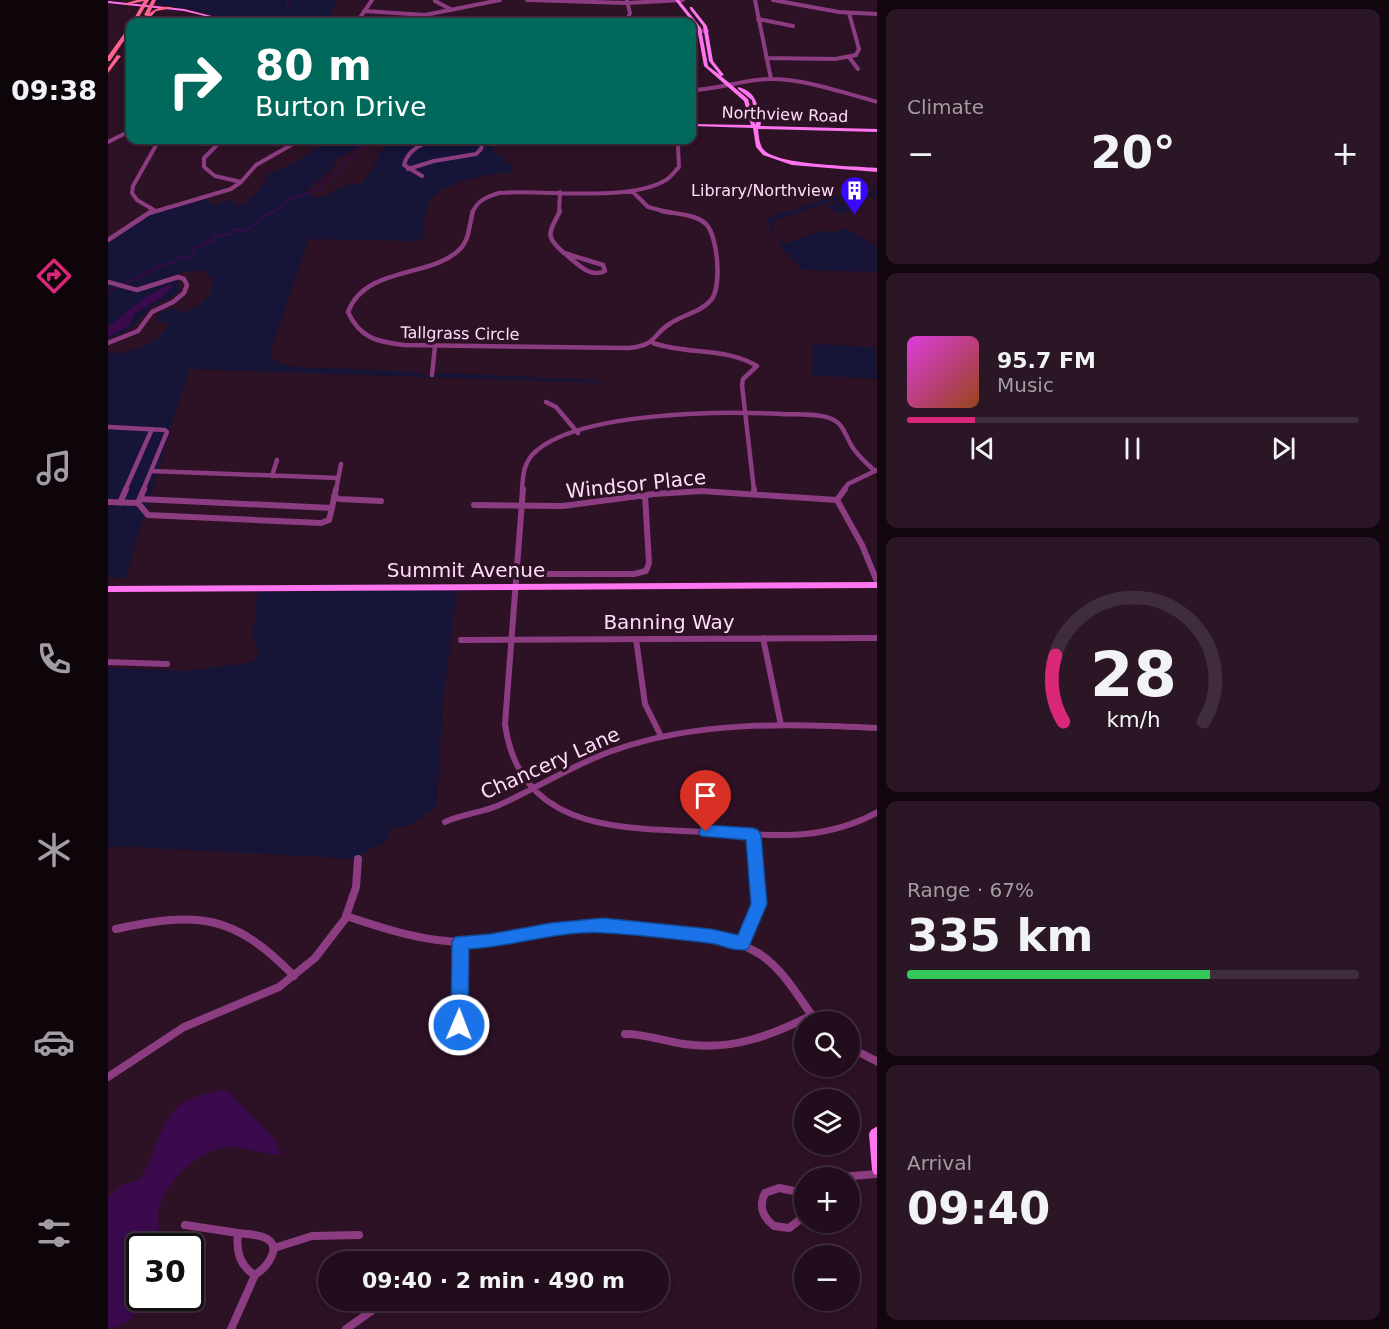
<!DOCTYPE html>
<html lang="en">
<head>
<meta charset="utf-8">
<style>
  :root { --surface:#220d1c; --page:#2a1625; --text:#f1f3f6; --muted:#a29ca3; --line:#3f2d3b; --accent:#db2777 }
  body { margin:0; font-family:"DejaVu Sans",sans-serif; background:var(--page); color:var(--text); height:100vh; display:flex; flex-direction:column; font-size:22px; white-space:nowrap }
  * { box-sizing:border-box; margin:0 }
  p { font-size:20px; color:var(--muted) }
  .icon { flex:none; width:33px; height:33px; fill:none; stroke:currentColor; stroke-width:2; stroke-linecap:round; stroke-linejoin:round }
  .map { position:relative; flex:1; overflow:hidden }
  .side { display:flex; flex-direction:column; gap:9px; padding:9px; background:#13070f; width:512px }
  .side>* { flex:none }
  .guide { position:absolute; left:18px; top:18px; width:570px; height:126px; border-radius:12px; box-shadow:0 3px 9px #0003,0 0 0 2px var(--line); background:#00695c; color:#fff; overflow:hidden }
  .tools { position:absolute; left:686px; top:1011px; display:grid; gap:12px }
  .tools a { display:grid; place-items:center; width:66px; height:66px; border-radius:50%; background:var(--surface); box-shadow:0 3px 9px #0003,0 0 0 2px var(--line); font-size:30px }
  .speed { position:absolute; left:18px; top:1233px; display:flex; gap:12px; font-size:30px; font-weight:700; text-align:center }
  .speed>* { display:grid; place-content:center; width:78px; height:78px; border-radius:50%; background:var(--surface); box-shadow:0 3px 9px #0003,0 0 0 2px var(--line); line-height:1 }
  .speed .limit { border:3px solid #111; border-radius:9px; background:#fff; color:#111 }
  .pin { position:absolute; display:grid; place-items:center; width:51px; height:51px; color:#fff; margin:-62px -26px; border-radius:50% 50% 50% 0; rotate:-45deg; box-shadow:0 0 6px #0007 }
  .pin .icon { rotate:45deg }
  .me { position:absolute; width:66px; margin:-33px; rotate:1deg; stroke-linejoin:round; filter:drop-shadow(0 0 4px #0008) }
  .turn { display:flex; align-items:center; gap:21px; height:126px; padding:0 30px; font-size:27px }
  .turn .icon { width:78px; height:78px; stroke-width:2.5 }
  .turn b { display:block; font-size:42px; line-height:51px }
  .big { font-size:45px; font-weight:800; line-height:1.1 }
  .side .widget { flex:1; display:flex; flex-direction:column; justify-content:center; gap:9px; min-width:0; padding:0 21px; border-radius:12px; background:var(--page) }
  .side .dial { align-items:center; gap:0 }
  .dial svg { height:156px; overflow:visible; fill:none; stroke:var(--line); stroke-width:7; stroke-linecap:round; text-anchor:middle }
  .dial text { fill:var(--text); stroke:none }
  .song { display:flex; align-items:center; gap:18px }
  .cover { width:72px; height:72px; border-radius:9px; background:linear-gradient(135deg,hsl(300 70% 55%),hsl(20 70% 35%)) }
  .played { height:6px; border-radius:3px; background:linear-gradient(90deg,var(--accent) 15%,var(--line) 15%) }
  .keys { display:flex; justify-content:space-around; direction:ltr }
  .heat { display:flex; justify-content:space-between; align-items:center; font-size:33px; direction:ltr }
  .charge { height:9px; border-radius:4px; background:linear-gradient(90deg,#34c759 67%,var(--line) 0) }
  .trip { position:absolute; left:210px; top:1251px; width:351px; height:60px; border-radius:30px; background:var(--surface); box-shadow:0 3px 9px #0003,0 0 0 2px var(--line); font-weight:800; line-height:60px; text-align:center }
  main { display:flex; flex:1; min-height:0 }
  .tab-bar { display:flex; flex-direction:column; width:108px; justify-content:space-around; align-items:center; background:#0e050b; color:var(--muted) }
  .tab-bar .icon { width:42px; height:42px }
  .tab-bar .selected { color:var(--accent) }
  .tab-bar b { font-size:27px; color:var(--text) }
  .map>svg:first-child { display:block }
  .green { fill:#161437 }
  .water { fill:#3a0a4c }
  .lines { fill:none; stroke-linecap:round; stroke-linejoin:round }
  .stream { stroke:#3a0a4c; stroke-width:1.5 }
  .street-far3 { stroke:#8c3c81; stroke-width:4 }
  .street-far2 { stroke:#8c3c81; stroke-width:4.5 }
  .street-far1 { stroke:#8c3c81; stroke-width:6 }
  .street { stroke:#8c3c81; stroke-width:8 }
  .secondary { fill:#ff74ef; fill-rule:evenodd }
  .primary { fill:#ff648f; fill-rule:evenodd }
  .route { fill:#1a73e8; stroke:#114b97; stroke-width:1.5 }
  .labels { text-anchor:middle; stroke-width:6; stroke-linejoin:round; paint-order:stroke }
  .far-street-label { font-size:16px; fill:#ffddf8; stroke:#2d1125 }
  .far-poi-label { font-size:16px; fill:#ffddf8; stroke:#2d1125; text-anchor:end }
  .street-label { font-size:20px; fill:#ffddf8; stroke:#2d1125 }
</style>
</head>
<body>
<main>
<nav class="tab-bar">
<b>09:38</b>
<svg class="icon selected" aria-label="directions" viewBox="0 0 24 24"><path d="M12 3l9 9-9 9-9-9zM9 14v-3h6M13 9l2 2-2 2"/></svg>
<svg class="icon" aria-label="music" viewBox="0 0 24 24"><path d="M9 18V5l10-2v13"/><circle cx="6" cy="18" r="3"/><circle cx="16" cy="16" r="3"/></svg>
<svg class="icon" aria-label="phone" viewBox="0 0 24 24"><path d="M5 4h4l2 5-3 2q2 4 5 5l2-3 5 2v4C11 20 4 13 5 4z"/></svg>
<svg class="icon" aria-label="climate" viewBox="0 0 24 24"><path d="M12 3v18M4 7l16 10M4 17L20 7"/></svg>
<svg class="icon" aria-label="car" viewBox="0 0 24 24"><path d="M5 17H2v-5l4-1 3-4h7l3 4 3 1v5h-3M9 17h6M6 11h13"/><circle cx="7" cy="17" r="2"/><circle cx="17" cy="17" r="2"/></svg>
<svg class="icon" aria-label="filters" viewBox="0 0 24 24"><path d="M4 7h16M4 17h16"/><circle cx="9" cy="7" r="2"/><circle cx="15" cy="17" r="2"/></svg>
</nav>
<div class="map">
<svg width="770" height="1329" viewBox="0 0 770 1329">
  <rect width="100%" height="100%" fill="#2d1125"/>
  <path class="green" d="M49 0H229L220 22H131L82 9 49 4Z
    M219 140H266L230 158 222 171 199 190C210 208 225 189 237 186 241 184 247 184 252 184L263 171 274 149 289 140H384L385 150 403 165 405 172C381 174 339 180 323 200 315 210 315 225 316 237L308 241 201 239 162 354 171 364 191 367 309 372 318 375 334 373 487 380 492 383 81 369 17 578H0V354C24 352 50 346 61 323L48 321 50 314 65 308 75 313 89 306 103 293V278L95 271H78L31 287 0 280V243L38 217 65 205 99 198 105 205 123 200 132 206C146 197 154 190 160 174L189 161Z
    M764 185 767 188 665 221 667 242 660 219 665 216Z
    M769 190V195L744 201 752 207 732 214 719 206Z
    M737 228 769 247V272L695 270 672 247 673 242 679 243 716 230 722 233Z
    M65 279H68L71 289 74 291H70C62 301 48 301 42 308 30 321 24 332 0 338V283L21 291H32Z
    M705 344 767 347 769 379 704 375Z
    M349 590 334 710 329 807 302 825 283 828 277 843 259 851 250 859 26 847 30 830 24 847 0 846V668L78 671 145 662 151 654 143 633C153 615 145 609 150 592Z"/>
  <path class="water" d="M63 284 64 287 52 299 27 313C23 327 13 331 0 336V327C20 311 38 294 63 284Z
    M119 1090 165 1137 173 1155C156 1154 140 1148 123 1147 95 1146 60 1179 52 1205 47 1219 53 1233 53 1246H32V1298H41C31 1314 20 1325 0 1329V1197L13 1185 32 1180C60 1130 50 1097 119 1090Z"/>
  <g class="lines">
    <path class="stream" d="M180 1 179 5 183 7
      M16 284 55 264 66 263 72 256 82 258 86 255 85 249 99 242 108 241 104 239 106 236 123 234 124 229 137 231 151 222 152 218 169 210 182 199 212 189 218 180 233 168 249 150 268 140
      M0 292 12 286"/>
    <path class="street-far3" d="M419 0 519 3 575 0
      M647 0 663 79
      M665 0 731 12 770 14
      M327 1 344 10
      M256 11 317 15 392 0
      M650 19 685 26
      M486 20 498 22
      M249 22 264 0
      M518 22 522 13 519 1
      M584 31H599
      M741 57 750 69
      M658 58 727 59 748 55 751 49 741 13
      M584 90C610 90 635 79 662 79 699 79 735 93 770 102
      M114 140 96 158V167L107 176 133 182
      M0 142 22 131
      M300 169 326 161 368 154 373 149 375 140
      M314 176 296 165C300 150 311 146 324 140
      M524 191 540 207 563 213
      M46 210 29 200 24 193 25 186 51 140
      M42 213 123 189 133 182 148 165 192 140
      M364 213C370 200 378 197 391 193 436 189 520 203 558 180 563 177 567 171 571 167L570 146 566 140
      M451 213 452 192"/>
    <path class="street-far2" d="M365 211C361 224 362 240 351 250 322 278 257 266 240 312 252 338 269 342 296 345L521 348C550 345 543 335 563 323 575 315 593 312 603 300 614 287 610 236 598 224 587 214 568 214 554 211
      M452 211C441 233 436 236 456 253
      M0 240 44 211
      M456 253 495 265 497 271C481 279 468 262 456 253Z
      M0 282 29 290 70 277 76 279 79 285 76 293 65 302 44 312 30 331 0 343
      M545 343C580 355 617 347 649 366L635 379 634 385 646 490
      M324 375 327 346
      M438 402 448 407 470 433
      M0 427 57 430 59 432 35 490
      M43 471 230 478
      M164 476 169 460
      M17 490 44 429
      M228 490 233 464
      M414 490C415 476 415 464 426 453 470 411 616 411 674 414 690 415 709 413 724 419 736 424 738 438 745 448 751 457 759 464 767 471
      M736 490 740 484 769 470"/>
    <path class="street-far1" d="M415 489 397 724C412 833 515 828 600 832 662 835 713 843 770 812
      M646 489V493
      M737 489 729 500 754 545 768 579
      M226 496 231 499 273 501
      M0 502 30 503 36 489
      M12 503 18 489
      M30 503 40 515 213 523 221 520 224 508 32 499
      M366 505 455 506 546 494 594 491 729 500
      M224 508 228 489
      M408 574H526L538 571 541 563 537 495
      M655 638 673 725
      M528 639 537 704 553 736
      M353 640 770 638
      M0 662 59 664
      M337 822C354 814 372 813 389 806 428 789 464 765 504 751 590 720 681 724 770 728
      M645 835 647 854"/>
    <path class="street" d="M238 916C277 929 316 942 358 942 393 942 427 931 462 927 513 922 606 927 650 953 676 969 691 999 709 1022
      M8 929C90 911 126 914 186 976
      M634 944 649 909 651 898 647 852
      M351 1025 353 942
      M517 1034C537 1034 556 1041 576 1044 623 1051 663 1036 704 1015
      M741 1047 770 1062
      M0 1077 76 1027 171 987 207 958 237 919 248 887 250 859
      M720 1178 770 1174
      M671 1188 691 1192 693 1219 681 1228 666 1226C655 1217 650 1207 657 1193Z
      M77 1225 130 1233
      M130 1233C138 1234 148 1234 155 1237 177 1245 159 1267 147 1275 131 1266 128 1250 130 1233Z
      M166 1248 204 1236 251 1235
      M123 1329 147 1275
      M238 1329 279 1300"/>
    <path class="secondary" d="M567 0H571L593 28 600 66 612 75 601 61 595 26 582 9V7H584L599 26 605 61 616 75 613 76 640 99 647 124H648L644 100 630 89V87C650 92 650 107 653 124L652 126 770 129V132L650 129C651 136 651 146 657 151 672 165 746 166 770 168V172L684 165 655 155 648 147 645 128 584 126V124L643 125 636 101 596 66 589 28Z
      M0 1 76 9 127 22H122L76 11 0 3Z
      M770 582V588L0 592V586Z
      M770 1126V1175L766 1174 764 1170 761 1134 763 1130Z"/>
    <path class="primary" d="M29 0H41L28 22H24L36 1 17 5 15 4Z
      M44 0H48L41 14C47 8 58 5 65 8L48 11 38 22H34L39 16 36 15Z
      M20 28H22V32L2 61H0V56Z
      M9 55 13 56 0 73V68Z"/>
  </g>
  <path class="route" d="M598 825 645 828 650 830 653 835 659 904 640 949C628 953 613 944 600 943 566 939 532 935 498 933 453 929 406 947 361 949L360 1025 357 1031 351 1033 345 1031 343 1025 344 942 347 937 382 934 443 923 495 918 603 929 630 935 643 904 638 840 593 836 591 832 593 827Z"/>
  <defs>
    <symbol id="building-pin" viewBox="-11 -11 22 30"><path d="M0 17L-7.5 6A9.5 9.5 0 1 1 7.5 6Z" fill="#3809ff" stroke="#2d1125"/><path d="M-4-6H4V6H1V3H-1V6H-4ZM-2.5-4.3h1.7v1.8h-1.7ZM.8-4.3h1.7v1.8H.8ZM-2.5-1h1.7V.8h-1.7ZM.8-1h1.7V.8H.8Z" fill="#fff"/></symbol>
  </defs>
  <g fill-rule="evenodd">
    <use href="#building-pin" x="730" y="174" width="33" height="45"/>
  </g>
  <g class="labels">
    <g class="far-street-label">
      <text transform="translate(677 114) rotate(2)" y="6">Northview Road</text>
      <text transform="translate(352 333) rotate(1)" y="6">Tallgrass Circle</text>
    </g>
    <g class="far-poi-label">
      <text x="726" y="196">Library/Northview</text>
    </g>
    <g class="street-label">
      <text transform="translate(528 484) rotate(-6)" y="7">Windsor Place</text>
      <text x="358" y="577">Summit Avenue</text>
      <text x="561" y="629">Banning Way</text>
      <text transform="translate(442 763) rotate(-24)" y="7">Chancery Lane</text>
    </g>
  </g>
</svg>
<div class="tools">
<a><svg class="icon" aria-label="search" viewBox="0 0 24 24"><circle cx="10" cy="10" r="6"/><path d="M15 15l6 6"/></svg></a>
<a><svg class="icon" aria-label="layers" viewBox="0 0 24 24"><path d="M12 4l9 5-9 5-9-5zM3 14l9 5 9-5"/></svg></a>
<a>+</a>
<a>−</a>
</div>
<div class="speed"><div class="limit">30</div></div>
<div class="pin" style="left:598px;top:832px;background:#d93025"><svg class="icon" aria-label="arrive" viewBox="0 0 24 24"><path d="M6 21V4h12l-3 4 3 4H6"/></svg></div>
<svg class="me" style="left:351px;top:1025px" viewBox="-20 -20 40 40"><circle r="17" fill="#1a73e8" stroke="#fff" stroke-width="3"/><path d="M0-11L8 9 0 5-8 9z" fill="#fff"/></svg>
<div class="trip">09:40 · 2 min · 490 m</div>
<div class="guide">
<div class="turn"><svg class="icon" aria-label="right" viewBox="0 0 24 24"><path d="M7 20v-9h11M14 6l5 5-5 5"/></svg><div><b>80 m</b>Burton Drive</div></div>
</div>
</div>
<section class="side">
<div class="widget"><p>Climate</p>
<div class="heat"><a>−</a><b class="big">20°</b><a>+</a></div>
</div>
<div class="widget">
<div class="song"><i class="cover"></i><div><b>95.7 FM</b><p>Music</p></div></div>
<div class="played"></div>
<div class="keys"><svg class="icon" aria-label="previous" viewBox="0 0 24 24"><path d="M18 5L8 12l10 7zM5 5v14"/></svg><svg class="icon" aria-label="pause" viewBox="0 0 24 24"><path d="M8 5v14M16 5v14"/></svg><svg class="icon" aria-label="next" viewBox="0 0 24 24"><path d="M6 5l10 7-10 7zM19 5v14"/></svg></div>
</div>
<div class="widget dial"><svg viewBox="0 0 100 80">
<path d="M14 69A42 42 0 1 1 86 69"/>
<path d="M14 69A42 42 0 0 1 10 35" stroke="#db2777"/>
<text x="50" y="56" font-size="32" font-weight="700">28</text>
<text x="50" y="72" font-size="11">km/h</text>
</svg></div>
<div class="widget"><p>Range · 67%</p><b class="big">335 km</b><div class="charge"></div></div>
<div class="widget"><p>Arrival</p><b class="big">09:40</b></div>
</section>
</main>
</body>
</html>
